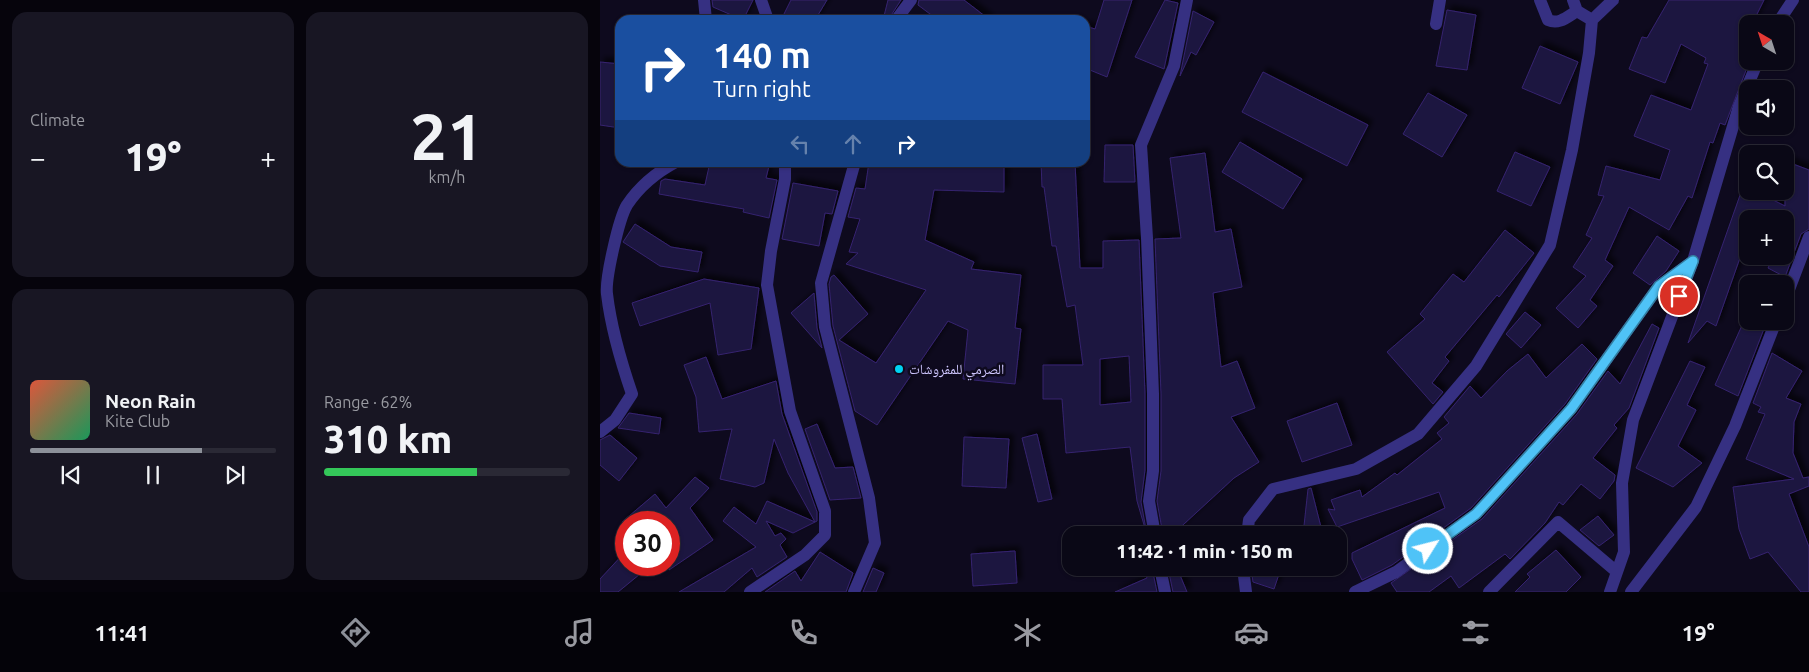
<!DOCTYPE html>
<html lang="en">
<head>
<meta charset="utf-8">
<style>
  :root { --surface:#0a0816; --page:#181623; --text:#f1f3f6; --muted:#999aa1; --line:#2a2935; --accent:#8c9099 }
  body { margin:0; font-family:Ubuntu,"Noto Naskh Arabic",sans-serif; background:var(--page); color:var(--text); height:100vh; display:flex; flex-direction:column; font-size:19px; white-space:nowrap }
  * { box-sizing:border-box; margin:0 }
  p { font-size:16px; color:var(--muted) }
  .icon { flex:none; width:28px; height:28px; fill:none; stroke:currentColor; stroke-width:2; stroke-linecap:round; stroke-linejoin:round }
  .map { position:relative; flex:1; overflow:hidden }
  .sheet { display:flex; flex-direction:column; gap:12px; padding:12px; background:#06040c; width:600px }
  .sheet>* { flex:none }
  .top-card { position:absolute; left:15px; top:15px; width:475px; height:152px; border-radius:15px; box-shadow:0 1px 4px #0004,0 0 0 1px var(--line); background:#1a4fa0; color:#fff; overflow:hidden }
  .needle { width:32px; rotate:321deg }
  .buttons { position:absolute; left:1139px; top:15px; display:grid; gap:10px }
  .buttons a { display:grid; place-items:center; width:55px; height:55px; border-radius:10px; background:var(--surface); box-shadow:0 1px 4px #0004,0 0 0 1px var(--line); font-size:25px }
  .speed { position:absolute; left:15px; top:511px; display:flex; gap:10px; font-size:25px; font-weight:700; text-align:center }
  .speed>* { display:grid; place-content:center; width:65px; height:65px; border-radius:50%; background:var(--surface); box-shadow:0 1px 4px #0004,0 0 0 1px var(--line); line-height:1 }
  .speed .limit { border:8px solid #d22; background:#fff; color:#111 }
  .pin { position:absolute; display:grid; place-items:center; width:42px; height:42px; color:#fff; margin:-21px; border:2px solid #fff; border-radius:50%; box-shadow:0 1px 5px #0007 }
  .me { position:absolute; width:55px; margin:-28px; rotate:54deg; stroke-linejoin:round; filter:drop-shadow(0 0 4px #0008) }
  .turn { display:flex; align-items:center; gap:18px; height:105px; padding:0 15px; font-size:22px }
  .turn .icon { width:65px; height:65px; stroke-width:2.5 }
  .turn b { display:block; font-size:35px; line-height:42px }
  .lanes { display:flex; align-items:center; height:48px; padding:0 15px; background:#0003; justify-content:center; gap:25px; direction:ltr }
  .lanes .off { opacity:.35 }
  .big { font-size:38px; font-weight:800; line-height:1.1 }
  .sheet .card { flex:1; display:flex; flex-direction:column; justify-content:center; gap:8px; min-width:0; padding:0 18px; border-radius:15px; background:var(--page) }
  .sheet .dial { align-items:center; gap:0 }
  .dial b { font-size:65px; line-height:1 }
  .song { display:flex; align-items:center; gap:15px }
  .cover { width:60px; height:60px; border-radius:8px; background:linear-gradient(135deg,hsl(10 70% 55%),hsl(150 70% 35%)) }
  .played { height:5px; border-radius:2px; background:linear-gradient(90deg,var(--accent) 70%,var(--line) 70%) }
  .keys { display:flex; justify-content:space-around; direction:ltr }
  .heat { display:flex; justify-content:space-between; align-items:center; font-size:28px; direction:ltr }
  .charge { height:8px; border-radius:4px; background:linear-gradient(90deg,#34c759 62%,var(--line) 0) }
  .sheet .tiles { flex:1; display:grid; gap:12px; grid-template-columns:repeat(2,1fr) }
  .trip { position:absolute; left:462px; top:526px; width:285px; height:50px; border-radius:15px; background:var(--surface); box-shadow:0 1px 4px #0004,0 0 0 1px var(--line); font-weight:800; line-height:50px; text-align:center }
  .menu { display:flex; height:80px; justify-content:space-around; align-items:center; background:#040309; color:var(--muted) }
  .menu .icon { width:35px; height:35px }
  .menu .current { color:var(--accent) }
  .menu b { font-size:22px; color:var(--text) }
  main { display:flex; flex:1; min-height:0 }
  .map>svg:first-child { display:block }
  .building { fill:#1e1441; stroke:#35246f; fill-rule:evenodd; filter:url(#shadow) }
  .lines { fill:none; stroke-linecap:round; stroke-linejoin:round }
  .minor { stroke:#363082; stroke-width:12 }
  .route-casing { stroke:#337fa1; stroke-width:12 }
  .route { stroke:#4fc3f7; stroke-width:9 }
  .poi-dot { fill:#00d2f2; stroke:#0e0a1e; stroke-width:2 }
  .labels { text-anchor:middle; stroke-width:5; stroke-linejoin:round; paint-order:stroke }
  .poi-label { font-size:14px; fill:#cfc7ff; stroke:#0e0a1e; text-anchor:start }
</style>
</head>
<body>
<main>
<section class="sheet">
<div class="tiles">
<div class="card"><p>Climate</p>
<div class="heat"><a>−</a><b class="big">19°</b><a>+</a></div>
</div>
<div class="card dial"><b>21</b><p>km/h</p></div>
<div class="card">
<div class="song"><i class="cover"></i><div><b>Neon Rain</b><p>Kite Club</p></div></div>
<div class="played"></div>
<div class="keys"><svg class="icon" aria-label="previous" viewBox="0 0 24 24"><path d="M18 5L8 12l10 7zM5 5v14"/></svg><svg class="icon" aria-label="pause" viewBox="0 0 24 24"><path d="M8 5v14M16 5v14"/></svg><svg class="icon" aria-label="next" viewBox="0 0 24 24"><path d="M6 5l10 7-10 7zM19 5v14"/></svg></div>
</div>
<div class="card"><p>Range · 62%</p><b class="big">310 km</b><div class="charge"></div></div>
</div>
</section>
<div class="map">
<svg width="1209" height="592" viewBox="0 0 1209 592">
  <defs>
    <filter id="shadow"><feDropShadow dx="4.5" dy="-4.5" stdDeviation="2.5" flood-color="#0009"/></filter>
  </defs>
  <rect width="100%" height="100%" fill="#0e0a1e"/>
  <path class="building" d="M112 0H153L143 20 113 7Z
    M191 0H227L215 20H181Z
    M288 0H301L288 20H283Z
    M319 0H364L390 20H338L318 5Z
    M504 0H532L507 77 485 68V26L495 29Z
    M565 0 578 3 564 69 535 57Z
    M1069 0H1164L1152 24H1148V65L1125 125 1120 123 1113 143 1110 142 1092 198 1088 196 1069 230 1029 207 1005 260 1013 266 990 300 997 306 978 328 956 308 986 276 973 267 992 238 986 235 1004 196 998 195 1006 166 1060 180 1070 150 1034 136 1051 95 1091 110 1108 64 1104 63 1106 58 1081 44 1065 83 1029 69 1042 37 1047 38Z
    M847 10 876 15 867 70 836 66Z
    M593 11 614 22 596 55 591 52 580 76Z
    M940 46 978 62 960 104 922 88Z
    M0 62 20 64V128L0 125Z
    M663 72 768 125 747 166 642 112Z
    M828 93 867 115 842 157 803 134Z
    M640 142 702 179 683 209 622 172Z
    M505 145H533L535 182H504Z
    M915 152 950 167 931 206 897 191Z
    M605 153 615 232 631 229 642 287 613 293 621 367 637 361 655 408 631 417 659 462 634 478 572 535H563L557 501 561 471V394L555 239 581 238 570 158Z
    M1185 161 1209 170V229L1201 234 1185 277 1168 268 1174 256H1185V219H1148V257L1141 255 1116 326 1107 321 1088 343 1145 181H1148V191H1155L1185 206Z
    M110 162H170L166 178 177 180 169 218 143 212 144 209 59 194 61 181 65 179 105 185Z
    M269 162 404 165V192L334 190 325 240 374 262 371 269 421 275 415 328 421 329 415 384 363 379 368 330 348 321 277 425 255 411 233 326 229 284 231 277 234 275 268 314 239 340 276 363 326 290 246 264 258 253 249 252 260 219 248 217 256 188 265 189Z
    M441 162H475L480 268H503V241L539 240 545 394V470L541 502 547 535 537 501 530 447 466 453 462 399H443V365H483L475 305 467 307 456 246H452L444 187H442ZM529 356 531 402 500 405V359Z
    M193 183 238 191 232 214 225 213 219 246 182 239Z
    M35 224 71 247 102 252 98 272 60 266 23 242Z
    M905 230 934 253 899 297 897 295 845 357 849 361 832 383 843 392 833 404 787 352 825 319 820 314 853 274 864 282Z
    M1057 236 1079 251 1066 271 1050 285 1033 273Z
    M104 279 159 288 151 349 118 355 110 303 40 326 32 303Z
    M214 293 217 328 222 348 191 313Z
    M925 312 941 325 921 348 906 334Z
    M1144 321H1167L1138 396 1115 385Z
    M1052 324 1059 328 1029 408 1014 425 1017 428 993 458 1015 475 1014 481 1000 499 981 484 963 505 959 502 945 523 910 559 905 554 859 588 851 576 829 592H797L791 583 882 519 977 414 1008 371 1020 384Z
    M982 344 997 359 965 404 871 508 792 565 762 580 752 559V553L845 508 839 492 737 527 728 509 735 510 731 500 760 490 762 497 795 473 797 475 842 439 837 433 849 423 844 417 870 386 881 398 907 371 928 354 946 378Z
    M1172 353 1202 371 1186 398 1201 404 1194 422 1193 453 1203 478 1209 477V486L1189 494 1209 547V592H1201L1168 552 1150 559 1139 529 1133 487 1194 479 1146 459 1165 414 1158 412 1161 407 1153 403Z
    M106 357 122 399 176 381 182 414 217 512V521L215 522 188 473 174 439 164 483 155 487 120 479 132 429 99 432 96 397 84 365Z
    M1090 361 1105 367 1087 405 1096 410 1078 446 1102 463 1073 487 1036 468Z
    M737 403 752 445 702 462 687 421Z
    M29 413 61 418 59 434 18 428Z
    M217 424 235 468 253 467 261 498 230 500 205 429Z
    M437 434 452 499 438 502 422 438Z
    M10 435 37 458 19 481 0 465V440Z
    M364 437 409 439 406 488 362 486Z
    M95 477 109 488 90 508 113 540 69 570V522H22L55 494 66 508Z
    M711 488 723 535H703L708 489Z
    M167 501 215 522 193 533 166 521 175 536 181 533 186 539 180 545 187 557 157 577 152 568 124 592H79L156 547 123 521 134 507 156 524Z
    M998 516 1014 535 999 546 980 530Z
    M956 550 981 577 966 592H915L930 577 927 574Z
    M26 551V565H51L18 592H0V579Z
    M415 551 417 583 373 586 371 554Z
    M220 552 253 573 246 592H165L195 571 201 581Z
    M273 568 284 573 276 592H263Z
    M544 568H552L557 592H515L547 578Z
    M568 568H577L587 592H573Z
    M651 568H681L674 589 653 582Z"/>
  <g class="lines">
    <path class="minor" d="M104 0 106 20
      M161 0 168 20
      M940 0 948 20C959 25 967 17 977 11
      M973 0 977 11 992 20 1013 0
      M296 20 311 0
      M836 24 840 0
      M1177 24 1193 0
      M1185 300 1209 237
      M0 432 15 420 32 394C21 362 11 328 7 294 5 279 19 218 27 205 39 187 57 172 76 162
      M555 535 549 501 553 471V394L547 238 541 145 574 66 587 0
      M647 535 649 520 673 489 756 469 818 434 876 366 950 245 972 150 989 53 992 20
      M560 568 565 592
      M643 568 646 592
      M150 592 205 555 225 535V511L190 411 167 285 171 251 185 179V162
      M254 592 275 543 269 498 225 327 221 283 255 162
      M755 592 796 572 876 514 971 409 1059 286 1093 261
      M889 592 958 522 1017 572
      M1010 592 1024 552 1022 483 1033 420 1093 261 1139 106 1158 61
      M1031 592 1096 507 1135 426 1176 321"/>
  </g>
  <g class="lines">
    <defs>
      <path id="route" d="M828 549 876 514 888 501 971 409 1059 286 1093 261 1079 296"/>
    </defs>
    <use href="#route" class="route-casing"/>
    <use href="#route" class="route"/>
  </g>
  <circle class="poi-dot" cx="299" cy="369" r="5"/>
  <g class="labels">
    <g class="poi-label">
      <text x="309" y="374">الصرمي للمفروشات</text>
    </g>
  </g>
</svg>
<div class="buttons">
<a><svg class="needle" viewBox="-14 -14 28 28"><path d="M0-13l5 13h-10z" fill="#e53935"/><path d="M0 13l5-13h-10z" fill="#999aa1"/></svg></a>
<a><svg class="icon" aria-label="sound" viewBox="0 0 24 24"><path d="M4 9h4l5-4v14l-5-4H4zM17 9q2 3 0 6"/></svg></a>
<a><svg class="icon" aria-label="search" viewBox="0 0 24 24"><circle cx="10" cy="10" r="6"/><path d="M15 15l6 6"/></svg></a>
<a>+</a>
<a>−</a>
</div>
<div class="speed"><div class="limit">30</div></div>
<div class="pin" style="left:1079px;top:296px;background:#d93025"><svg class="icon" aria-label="arrive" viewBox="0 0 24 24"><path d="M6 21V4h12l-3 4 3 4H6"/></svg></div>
<svg class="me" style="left:828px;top:549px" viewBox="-20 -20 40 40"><circle r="17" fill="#4fc3f7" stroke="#fff" stroke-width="3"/><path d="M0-11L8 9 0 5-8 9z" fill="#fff"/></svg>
<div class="trip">11:42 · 1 min · 150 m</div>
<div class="top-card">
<div class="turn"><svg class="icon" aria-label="right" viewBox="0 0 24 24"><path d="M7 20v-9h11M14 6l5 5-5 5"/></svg><div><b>140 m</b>Turn right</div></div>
<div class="lanes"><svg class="icon off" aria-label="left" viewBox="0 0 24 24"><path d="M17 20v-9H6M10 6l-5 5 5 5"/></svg><svg class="icon off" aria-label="ahead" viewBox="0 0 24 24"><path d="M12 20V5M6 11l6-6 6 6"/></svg><svg class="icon" aria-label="right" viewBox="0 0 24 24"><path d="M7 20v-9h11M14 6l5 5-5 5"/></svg></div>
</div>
</div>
</main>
<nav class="menu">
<b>11:41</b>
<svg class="icon current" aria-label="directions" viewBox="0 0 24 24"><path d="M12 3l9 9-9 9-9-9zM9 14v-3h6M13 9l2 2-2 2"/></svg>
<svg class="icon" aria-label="music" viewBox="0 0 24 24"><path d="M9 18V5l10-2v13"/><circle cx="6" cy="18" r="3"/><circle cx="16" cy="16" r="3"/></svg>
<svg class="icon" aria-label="phone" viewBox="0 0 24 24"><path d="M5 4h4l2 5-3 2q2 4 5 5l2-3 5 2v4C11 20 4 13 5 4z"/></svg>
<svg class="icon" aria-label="climate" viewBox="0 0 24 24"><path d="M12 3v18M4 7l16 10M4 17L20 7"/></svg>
<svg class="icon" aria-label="car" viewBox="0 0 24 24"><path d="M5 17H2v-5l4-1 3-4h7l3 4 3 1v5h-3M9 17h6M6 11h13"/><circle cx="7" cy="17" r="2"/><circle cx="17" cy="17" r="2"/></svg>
<svg class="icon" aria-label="filters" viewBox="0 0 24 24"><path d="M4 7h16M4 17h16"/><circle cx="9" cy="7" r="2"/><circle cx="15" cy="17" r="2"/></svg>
<b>19°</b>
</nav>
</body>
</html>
